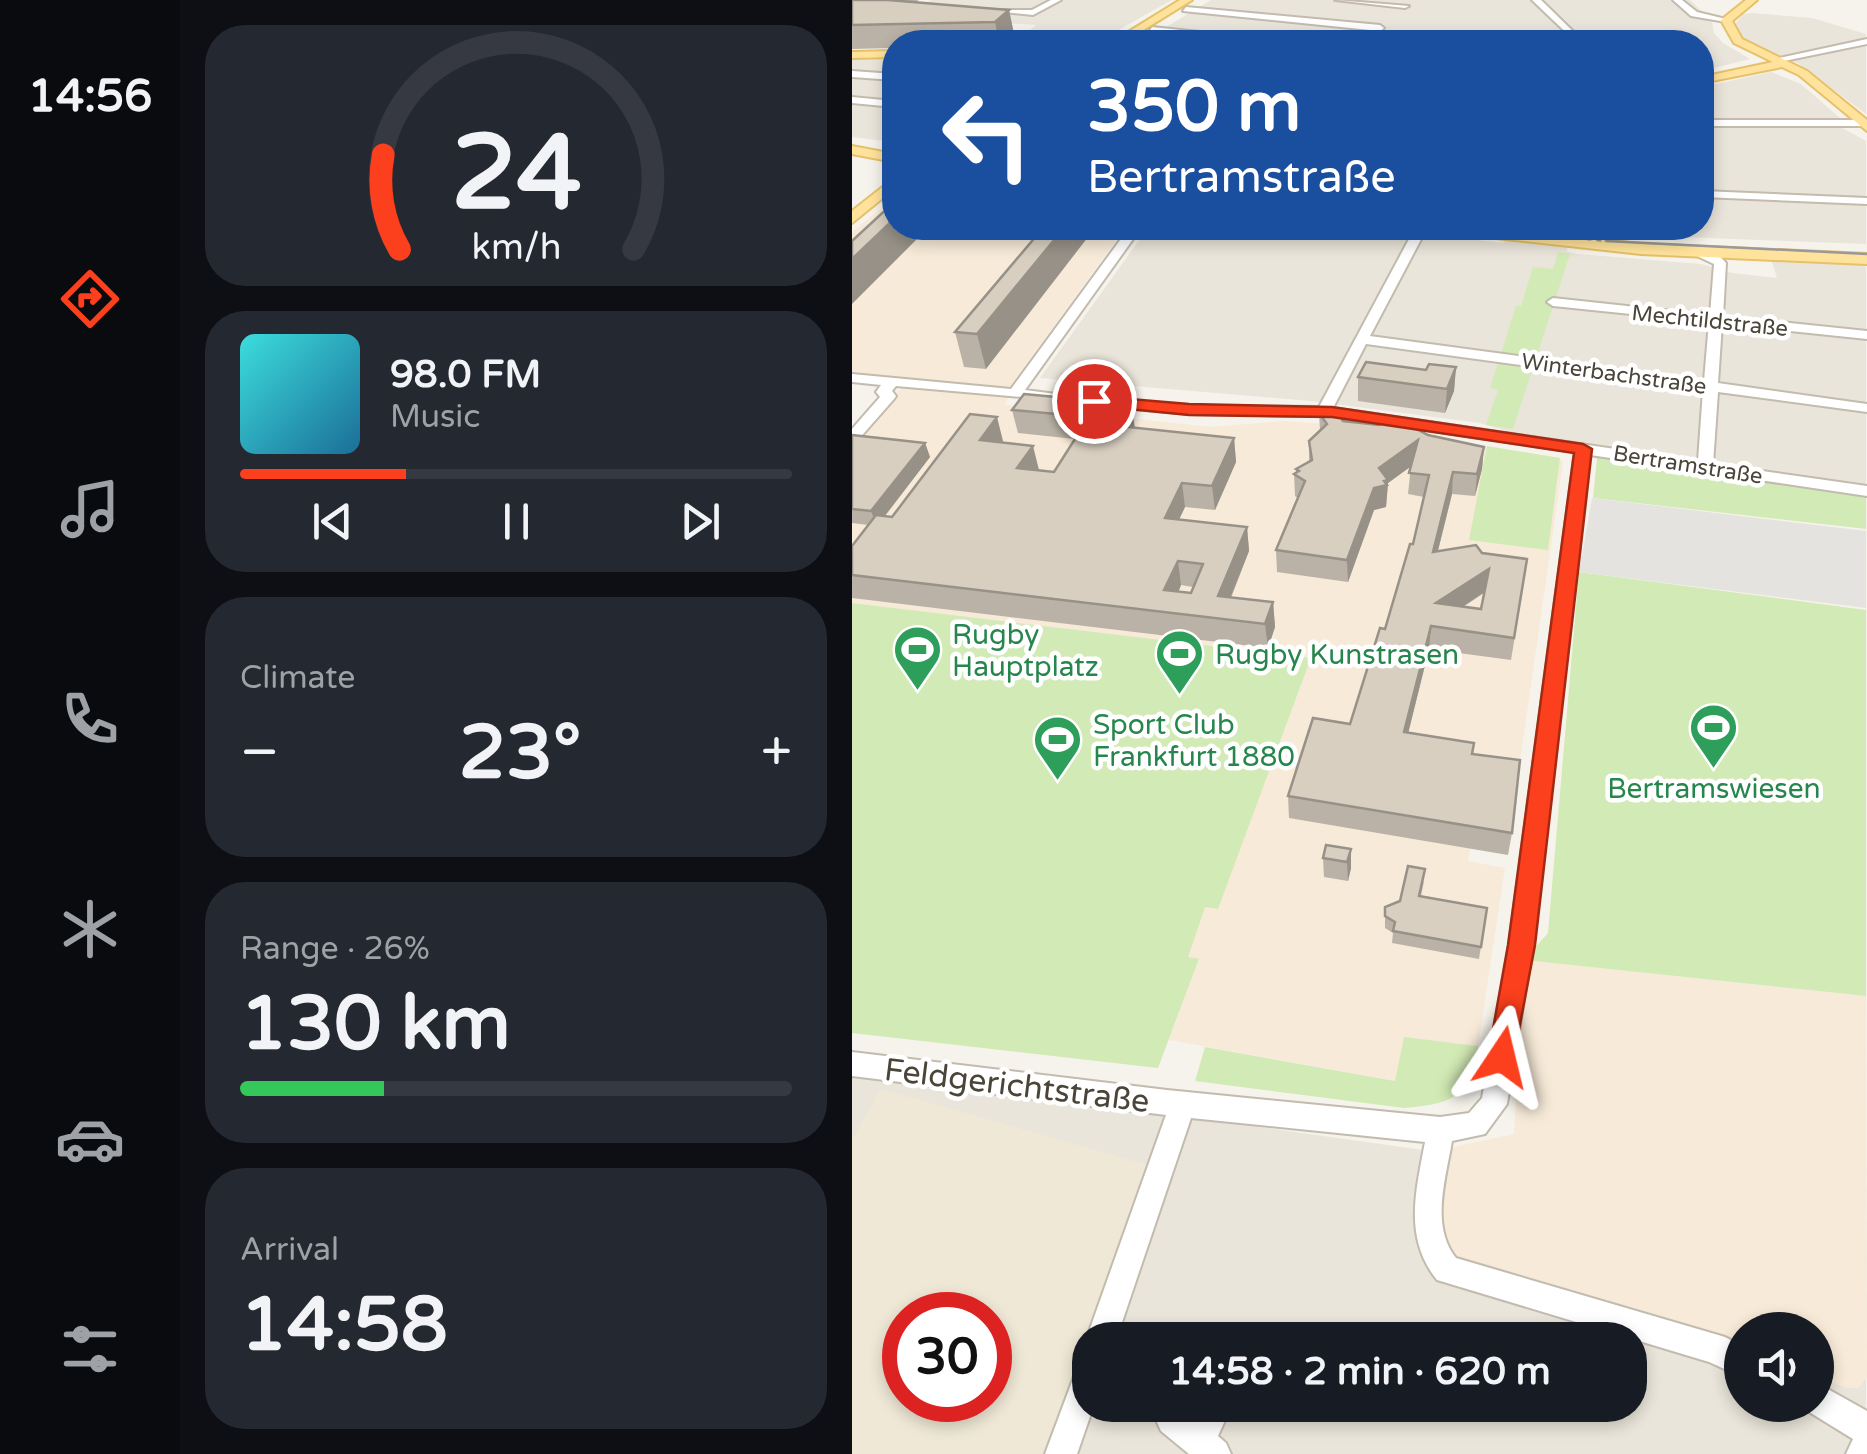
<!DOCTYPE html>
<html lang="en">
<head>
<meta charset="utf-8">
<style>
  :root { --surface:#171b24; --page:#242831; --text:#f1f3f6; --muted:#9ea1a6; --line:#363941; --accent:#fc3f1d }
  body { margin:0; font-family:"Varela Round",sans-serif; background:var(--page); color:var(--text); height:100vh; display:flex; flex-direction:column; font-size:38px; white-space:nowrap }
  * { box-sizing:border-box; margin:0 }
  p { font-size:32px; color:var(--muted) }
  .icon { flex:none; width:55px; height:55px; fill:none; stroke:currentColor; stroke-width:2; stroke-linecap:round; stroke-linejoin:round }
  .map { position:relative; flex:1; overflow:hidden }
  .panel { display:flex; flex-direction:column; gap:25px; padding:25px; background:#0d0f14; width:672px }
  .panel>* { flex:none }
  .banner { position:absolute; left:30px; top:30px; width:832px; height:210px; border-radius:40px; box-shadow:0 5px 15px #0003; background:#1a4fa0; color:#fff; overflow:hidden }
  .fabs { position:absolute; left:872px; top:1312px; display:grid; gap:20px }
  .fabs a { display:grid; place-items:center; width:110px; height:110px; border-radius:50%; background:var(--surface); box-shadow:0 5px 15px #0003; font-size:50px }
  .speed { position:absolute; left:30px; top:1292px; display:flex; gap:20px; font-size:50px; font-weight:700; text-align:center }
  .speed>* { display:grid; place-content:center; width:130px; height:130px; border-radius:50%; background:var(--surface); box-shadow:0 5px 15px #0003; line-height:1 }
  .speed .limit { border:15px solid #d22; background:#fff; color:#111 }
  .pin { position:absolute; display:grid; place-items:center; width:85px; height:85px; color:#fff; margin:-42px; border:5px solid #fff; border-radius:50%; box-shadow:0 2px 10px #0007 }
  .me { position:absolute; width:110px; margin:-55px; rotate:10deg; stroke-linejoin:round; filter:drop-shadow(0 0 8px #0008) }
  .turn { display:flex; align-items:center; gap:35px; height:210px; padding:0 40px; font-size:45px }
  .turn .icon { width:130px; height:130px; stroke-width:2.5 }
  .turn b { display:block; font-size:70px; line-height:85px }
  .big { font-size:75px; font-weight:700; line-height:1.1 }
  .panel .tile { flex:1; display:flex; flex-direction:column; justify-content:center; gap:15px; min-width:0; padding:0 35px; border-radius:40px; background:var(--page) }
  .panel .dial { align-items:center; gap:0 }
  .dial svg { height:260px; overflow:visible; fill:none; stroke:var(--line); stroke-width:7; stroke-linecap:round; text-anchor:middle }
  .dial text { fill:var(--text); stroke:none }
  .song { display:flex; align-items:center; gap:30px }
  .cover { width:120px; height:120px; border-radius:15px; background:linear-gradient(135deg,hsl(180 70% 55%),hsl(200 70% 35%)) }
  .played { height:10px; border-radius:5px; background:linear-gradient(90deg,var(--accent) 30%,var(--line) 30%) }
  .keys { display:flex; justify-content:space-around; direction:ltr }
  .heat { display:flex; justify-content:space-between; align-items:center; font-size:55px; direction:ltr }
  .charge { height:15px; border-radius:8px; background:linear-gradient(90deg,#34c759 26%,var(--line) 0) }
  .trip { position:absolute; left:220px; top:1322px; width:575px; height:100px; border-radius:40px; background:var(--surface); box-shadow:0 5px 15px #0003; font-weight:700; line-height:100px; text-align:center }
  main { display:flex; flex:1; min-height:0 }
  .tab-bar { display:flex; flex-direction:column; width:180px; justify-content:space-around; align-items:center; background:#090b0e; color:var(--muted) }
  .tab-bar .icon { width:70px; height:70px }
  .tab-bar .active { color:var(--accent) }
  .tab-bar b { font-size:45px; color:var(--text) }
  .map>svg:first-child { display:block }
  .residential { fill:#eae5da; fill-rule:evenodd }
  .commercial { fill:#f7ead8 }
  .education { fill:#efe8d6; fill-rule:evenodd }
  .green { fill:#d2eab5 }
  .parking { fill:#e5e3e0 }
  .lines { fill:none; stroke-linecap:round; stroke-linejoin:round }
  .minor-casing { stroke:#c2bbae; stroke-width:4 }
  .major-casing { stroke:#e6c16a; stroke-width:4 }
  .minor { fill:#fff; fill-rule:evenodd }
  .major { fill:#ffe39c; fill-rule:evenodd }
  .tram { stroke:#9a9a9a; stroke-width:2.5 }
  .rail { stroke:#9a9a9a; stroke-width:2.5; stroke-dasharray:5 5; stroke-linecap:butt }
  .wall { fill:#bab2a6; fill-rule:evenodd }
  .shaded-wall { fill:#979187 }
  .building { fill:#d8cfc1; stroke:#979187; stroke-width:2.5; fill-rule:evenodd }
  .route { fill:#fc3f1d; stroke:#a42913; stroke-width:2.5 }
  .labels { text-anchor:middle; stroke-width:9; stroke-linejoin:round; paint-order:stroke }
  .far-street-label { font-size:22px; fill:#4b4439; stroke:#fff }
  .leisure-label { font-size:28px; fill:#27864d; stroke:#fff; text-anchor:start }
  .near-street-label { font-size:32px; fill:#4b4439; stroke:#fff }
</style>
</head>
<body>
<main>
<nav class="tab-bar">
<b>14:56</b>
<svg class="icon active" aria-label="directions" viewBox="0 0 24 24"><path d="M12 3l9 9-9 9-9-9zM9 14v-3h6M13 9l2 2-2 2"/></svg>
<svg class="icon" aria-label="music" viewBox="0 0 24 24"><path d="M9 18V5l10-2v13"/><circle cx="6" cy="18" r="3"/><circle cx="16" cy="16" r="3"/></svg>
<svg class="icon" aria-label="phone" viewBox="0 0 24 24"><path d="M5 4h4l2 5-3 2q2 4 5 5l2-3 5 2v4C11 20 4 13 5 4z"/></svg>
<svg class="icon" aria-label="climate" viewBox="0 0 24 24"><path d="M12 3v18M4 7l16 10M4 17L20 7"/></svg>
<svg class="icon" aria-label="car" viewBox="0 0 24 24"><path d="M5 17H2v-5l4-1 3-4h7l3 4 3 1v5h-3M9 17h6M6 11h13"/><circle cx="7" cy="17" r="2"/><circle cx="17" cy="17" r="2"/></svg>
<svg class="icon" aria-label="filters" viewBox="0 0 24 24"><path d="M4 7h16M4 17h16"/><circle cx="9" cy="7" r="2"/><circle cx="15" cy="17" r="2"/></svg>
</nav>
<section class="panel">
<div class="tile dial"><svg viewBox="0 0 100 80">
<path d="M14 69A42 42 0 1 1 86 69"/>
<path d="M14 69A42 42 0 0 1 9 40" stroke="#fc3f1d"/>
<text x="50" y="56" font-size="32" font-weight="700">24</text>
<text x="50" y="72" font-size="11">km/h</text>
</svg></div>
<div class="tile">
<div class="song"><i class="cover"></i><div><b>98.0 FM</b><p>Music</p></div></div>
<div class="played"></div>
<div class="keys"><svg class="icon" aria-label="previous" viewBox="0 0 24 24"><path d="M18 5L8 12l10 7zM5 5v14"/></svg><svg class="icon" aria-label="pause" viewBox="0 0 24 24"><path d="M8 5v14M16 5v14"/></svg><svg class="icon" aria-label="next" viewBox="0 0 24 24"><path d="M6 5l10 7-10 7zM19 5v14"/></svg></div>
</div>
<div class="tile"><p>Climate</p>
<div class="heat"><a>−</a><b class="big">23°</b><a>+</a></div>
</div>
<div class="tile"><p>Range · 26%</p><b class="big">130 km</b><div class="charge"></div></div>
<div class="tile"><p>Arrival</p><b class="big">14:58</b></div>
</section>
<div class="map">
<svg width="1015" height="1454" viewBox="0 0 1015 1454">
  <rect width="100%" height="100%" fill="#f6f3ec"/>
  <path class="residential" d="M79 0H320L245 42H163L184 25 54 17Z
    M359 0H838L853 14 843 17 860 22 862 33 871 43 898 59 850 71V42H289Z
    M900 13 960 18 1014 34V114L946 63 917 54 891 40 882 26 891 14Z
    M42 58V142L0 137V59Z
    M919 72 949 84 989 119 985 123 990 128 1014 141V244L829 237 723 228H850V87Z
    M296 228H525L651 243 653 239 716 246 715 251 726 254 849 264 880 273 925 278 919 259 1014 263V495L745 458 628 423 459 401 188 378Z
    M0 1070 571 1150 602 1147 591 1198 890 1340V1405H965V1375L992 1387 1006 1388 1014 1377V1454H0ZM52 1315H138V1400H52ZM238 1340H778V1405H238Z"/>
  <path class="commercial" d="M42 198V228H273L161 382 153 405 359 427 432 421 475 424 708 458 711 463 667 768 634 764 616 861 653 868 626 1046 552 1038 544 1081 317 1040 347 960 335 957 353 906 366 908 459 659 0 603V444L57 379 0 373V232Z
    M672 960 1014 996 1015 1377 1007 1388 992 1387 965 1375V1330H890V1340L603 1255 590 1234 591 1198 602 1147 662 1134Z"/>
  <path class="education" d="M29 1089 299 1166 194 1454H0V1140ZM52 1315H138V1400H52Z"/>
  <path class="green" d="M706 252 718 254 661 429 634 425 646 390 638 388 664 306H669L681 267 701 269Z
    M635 446 708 458 696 550 617 540Z
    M750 456 1014 495V529L741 498 745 458Z
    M727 572 1014 610V996L672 960 696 933Z
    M0 603 459 658 366 909 353 907 336 957 347 959 306 1068 0 1033Z
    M552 1037 626 1046C619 1097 601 1104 552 1108L343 1081 353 1047 543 1081Z"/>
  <path class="parking" d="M740 498 1014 531V608L727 572Z"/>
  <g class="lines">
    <defs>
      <path id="minor" d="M199 0H209L181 15 129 10H180Z
        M483 0 557 6 553 8Z
        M680 0H689L732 42H724Z
        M821 0H830L845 12 878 20 874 22 839 16Z
        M334 7 528 25 532 28 528 31 331 11Z
        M300 27 415 39 419 42H395L297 32Z
        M1015 39V44L922 63 918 60Z
        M0 71 42 74V80L0 77Z
        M0 97 42 101V107L0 103Z
        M850 120H1015V126H850Z
        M850 191 1015 198V204L850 197Z
        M277 228H289L173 390 204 394V400L44 386 40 391 44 396 42 399 5 441 0 443V429L28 397 24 392 29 385 0 382V374L159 389Z
        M563 228H575L518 336 852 381 857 322 701 306 695 302 701 298 858 315 862 264 845 256V250C856 248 867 254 874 263L871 316 1015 331V339L870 324 866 383 1015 404V412L866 392 861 464 1015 486V496L738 455 681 945 655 1104 633 1134 600 1141C594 1178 578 1226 604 1258L873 1337 890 1346V1377L857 1362 585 1280C551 1238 564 1190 573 1142L339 1118 264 1340H238V1349L234 1340 314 1115 0 1076V1052L315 1090 588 1117 617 1113 630 1098 657 945 723 452 480 416 337 414 253 406 246 402 253 398 337 406 467 407ZM514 344 851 390 846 461 481 408Z
        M238 1359V1405H242L225 1454H193L227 1363Z
        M965 1383 1015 1411V1454H994L1001 1439 954 1410 952 1405H965Z
        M318 1405 331 1409 342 1417 348 1405H380L366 1436 374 1443 379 1454H337L309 1431 304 1420 309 1409Z"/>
      <path id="major" d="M328 0H340L272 42H260Z
        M894 0H905L880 21 890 39 955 71 1015 120V131L947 75 930 67 850 83V77L921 62 882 43 869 20Z
        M42 51V57L0 58V52Z
        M0 146 42 154V162L0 154Z
        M42 178V189L0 223V211Z
        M583 228H627L789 244 1015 254V264L789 254 590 232Z"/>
    </defs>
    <use href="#minor" class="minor-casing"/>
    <use href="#major" class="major-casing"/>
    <use href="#minor" class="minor"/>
    <use href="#major" class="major"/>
    <path class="tram" d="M754 241 1015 254"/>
    <path class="rail" d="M625 228 754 241"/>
  </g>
  <path class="wall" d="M0 0H67L63 2 157 10 162 34 151 42H42V48L0 49Z
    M191 228 134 369 112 367 103 332Z
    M604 367 602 391 593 413 506 401V377Z
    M172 394 283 428 382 438 384 462 363 510 333 507 327 520 395 527 397 551 379 598 421 602 423 627 416 648 0 598V546L16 525 0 523V435L73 443 78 457 33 516 40 517 151 441 150 443 186 470 202 472 223 439 166 433 160 410ZM329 585 341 587 339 593 327 591Z
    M467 413 491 421 576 435 632 447 630 469 623 496 600 494 586 551 630 553 672 581 659 660 577 649 556 733 622 743 621 754 660 833 656 855 437 818 436 796 498 724 533 629 561 544 572 497 556 494 559 466 536 483 534 507 522 510 496 582 425 572 424 550 446 498 443 496 442 474 444 473V469L457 462V441L468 431ZM632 593 629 609 611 607Z
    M499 849V868L496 881 472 877 471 858Z
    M572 881 569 896 635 908 627 959 540 943 541 933 533 928V907L548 901Z"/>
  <path class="shaded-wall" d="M157 10 162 34 151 42H147L143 22Z
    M42 219V228H76L0 304V259Z
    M212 228H243L134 369 125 334Z
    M604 367 602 391 593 413 595 389Z
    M279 404 283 428 266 426Z
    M145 417 151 441 135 464 128 440Z
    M382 438 384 462 363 510 360 486Z
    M566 440 565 462 536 483 534 507 522 510 496 582 495 560 527 468Z
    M73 443 78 457 25 526 19 511Z
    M181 446 187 470 165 468Z
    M632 447 630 469 623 496 625 474Z
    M601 472 600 494 580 574 581 552Z
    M330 483 333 507 316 542 313 518Z
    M395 527 397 551 369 621 366 596Z
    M326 561 329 585 316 614 312 590Z
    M637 569 634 591 583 625 584 603Z
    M421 602 423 627 416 648 413 624Z
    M579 626 577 649 551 754 552 732Z
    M499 849V868L496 881 495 862Z"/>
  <path class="building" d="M0 0H36L157 10 143 22 0 25Z
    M42 202V219L0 259V241Z
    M191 228H212L125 334 103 332Z
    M514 362 574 370 577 364 604 367 595 389 506 377Z
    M172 394 279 404 266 426 382 438 360 486 330 483 313 518 395 527 366 596 421 602 413 624 0 575V546L24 515 40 517 118 414 145 417 128 440 181 446 165 468 202 472 237 417 160 410ZM326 561 351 564 339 593 312 590Z
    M483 410 491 421 527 425 542 417 576 435 632 447 625 474 601 472 581 552 624 545 630 553 675 559 662 638 579 626 552 732 622 743 620 754 668 760 660 833 436 796 461 718 498 724 528 628 533 629 558 544H561L577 475 557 473 566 440 527 468 536 480 532 481 535 485 522 488 495 560 424 550 453 481 442 474 447 471 444 469 460 460 457 441 475 424 467 413ZM637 569 629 609 584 603Z
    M0 435 73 443 19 511 0 509Z
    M474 845 499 849 495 862 471 858Z
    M556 866 573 869 567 896 635 908 629 947 541 931 543 922 533 916V907L548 901Z"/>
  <path class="route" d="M242 396 337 404 480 407 731 444 740 449 683 945 660 1067 650 1071 640 1067 636 1057 656 945 722 453 480 417 337 415 236 405 234 401Z"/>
  <defs>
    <symbol id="stadium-pin" viewBox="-11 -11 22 30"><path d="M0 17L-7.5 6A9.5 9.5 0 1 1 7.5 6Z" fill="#2e9e5b" stroke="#fff"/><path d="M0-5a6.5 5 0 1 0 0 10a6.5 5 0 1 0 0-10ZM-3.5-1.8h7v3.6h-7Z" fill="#fff"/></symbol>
  </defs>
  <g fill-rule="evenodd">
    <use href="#stadium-pin" x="38" y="622" width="55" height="75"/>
    <use href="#stadium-pin" x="300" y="626" width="55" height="75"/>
    <use href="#stadium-pin" x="834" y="700" width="55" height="75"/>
    <use href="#stadium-pin" x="178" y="712" width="55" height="75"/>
  </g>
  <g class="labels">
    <g class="far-street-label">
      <text transform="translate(858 320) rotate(6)" y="8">Mechtildstraße</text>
      <text transform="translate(762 373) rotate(8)" y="8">Winterbachstraße</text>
      <text transform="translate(836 464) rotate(9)" y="8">Bertramstraße</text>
    </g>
    <g class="leisure-label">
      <text x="100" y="644">Rugby<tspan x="100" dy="32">Hauptplatz</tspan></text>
      <text x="363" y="664">Rugby Kunstrasen</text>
      <text x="241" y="734">Sport Club<tspan x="241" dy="32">Frankfurt 1880</tspan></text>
      <text x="862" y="798" text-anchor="middle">Bertramswiesen</text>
    </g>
    <g class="near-street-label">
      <text transform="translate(165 1085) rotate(7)" y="11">Feldgerichtstraße</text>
    </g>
  </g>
</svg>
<div class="fabs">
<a><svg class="icon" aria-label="sound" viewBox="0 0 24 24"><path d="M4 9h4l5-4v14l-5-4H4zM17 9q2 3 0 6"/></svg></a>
</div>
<div class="speed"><div class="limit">30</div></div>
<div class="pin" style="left:242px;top:401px;background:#d93025"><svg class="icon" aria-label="arrive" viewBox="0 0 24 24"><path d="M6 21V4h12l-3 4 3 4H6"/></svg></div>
<svg class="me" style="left:650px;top:1057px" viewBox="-20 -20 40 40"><path d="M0-17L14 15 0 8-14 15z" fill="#fc3f1d" stroke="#fff" stroke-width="4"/></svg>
<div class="trip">14:58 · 2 min · 620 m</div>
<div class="banner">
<div class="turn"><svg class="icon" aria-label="left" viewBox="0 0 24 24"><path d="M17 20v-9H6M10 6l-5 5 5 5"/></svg><div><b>350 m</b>Bertramstraße</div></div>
</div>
</div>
</main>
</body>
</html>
